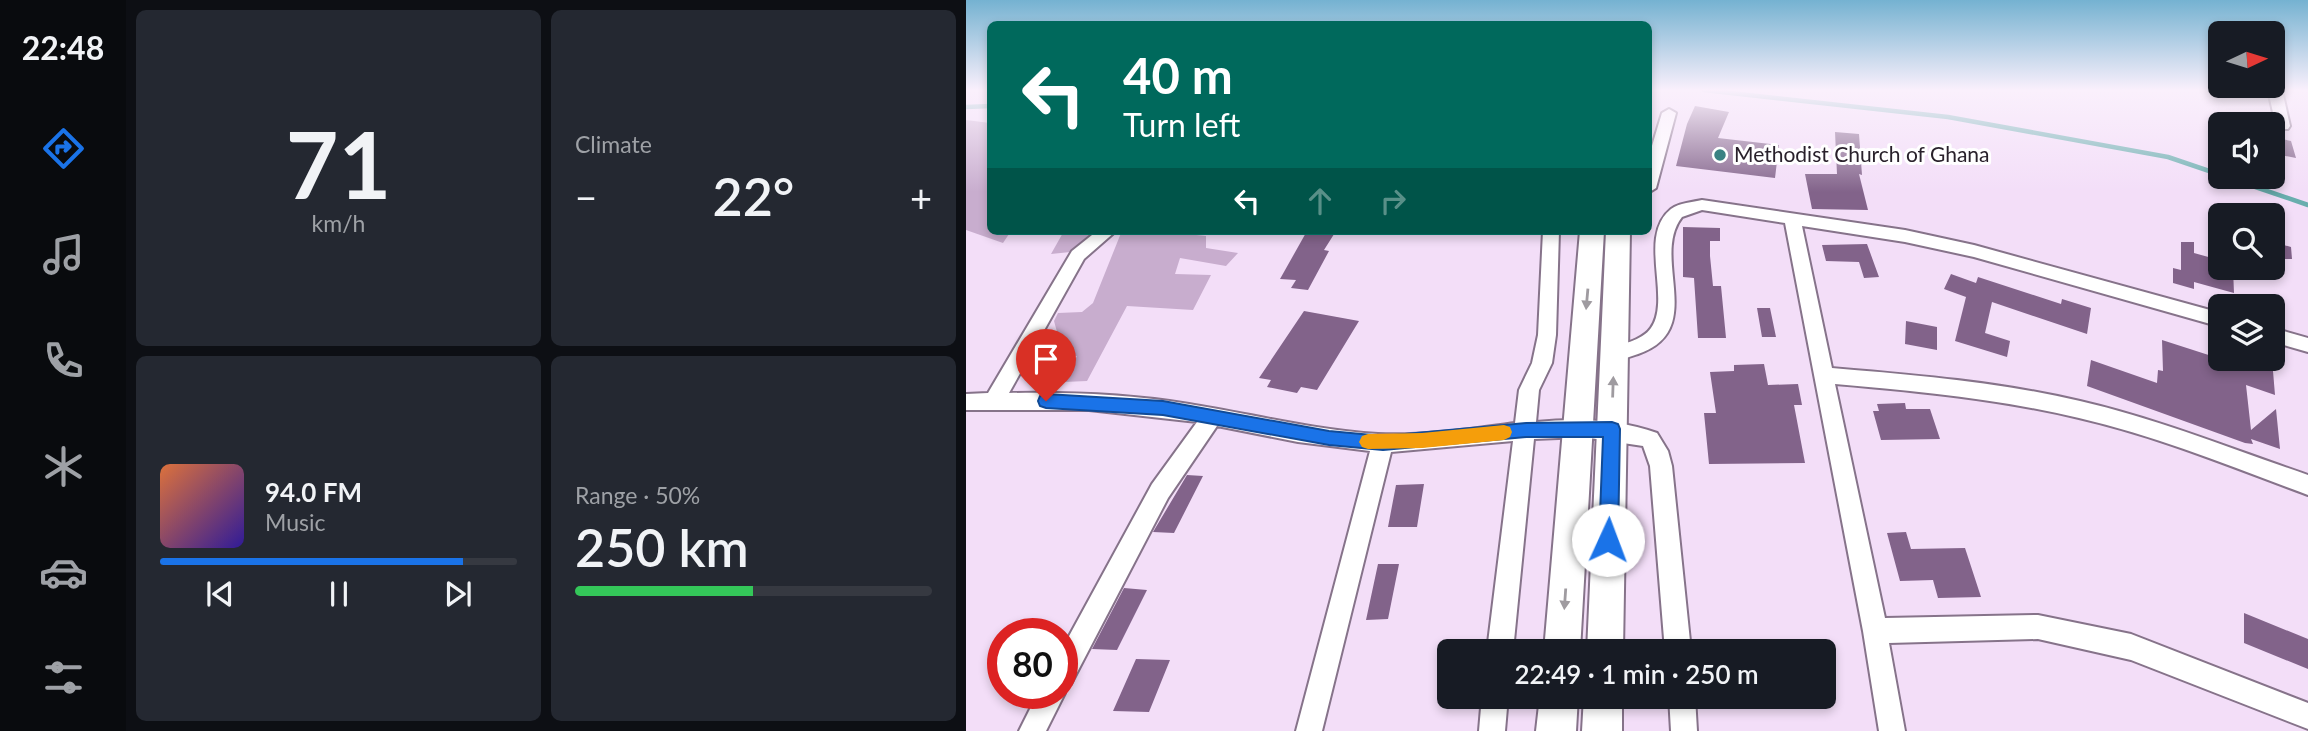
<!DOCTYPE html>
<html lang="en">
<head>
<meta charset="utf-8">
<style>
  :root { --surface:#171b24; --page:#242831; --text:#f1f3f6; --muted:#9ea1a6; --line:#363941; --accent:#1a73e8 }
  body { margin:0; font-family:Lato,sans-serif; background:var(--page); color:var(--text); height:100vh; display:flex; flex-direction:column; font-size:26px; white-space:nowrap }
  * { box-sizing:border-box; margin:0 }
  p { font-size:23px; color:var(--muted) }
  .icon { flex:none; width:38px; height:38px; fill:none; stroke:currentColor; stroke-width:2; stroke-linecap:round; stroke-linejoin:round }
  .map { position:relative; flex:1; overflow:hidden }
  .side { display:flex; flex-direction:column; gap:10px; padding:10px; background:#0d0f14; width:840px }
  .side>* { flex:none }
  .hud { position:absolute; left:21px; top:21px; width:665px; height:214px; border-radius:10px; box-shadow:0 4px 10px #0003; background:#00695c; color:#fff; overflow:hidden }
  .needle { width:46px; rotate:86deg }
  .tools { position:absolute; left:1242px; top:21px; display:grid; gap:14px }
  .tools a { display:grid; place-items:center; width:77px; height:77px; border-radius:10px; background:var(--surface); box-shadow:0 4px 10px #0003; font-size:35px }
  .speed { position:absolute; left:21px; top:618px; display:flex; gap:14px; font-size:35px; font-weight:700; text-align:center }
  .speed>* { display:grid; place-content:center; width:91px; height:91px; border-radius:50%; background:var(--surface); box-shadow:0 4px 10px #0003; line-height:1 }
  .speed .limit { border:10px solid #d22; background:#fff; color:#111 }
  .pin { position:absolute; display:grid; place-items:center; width:60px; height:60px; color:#fff; margin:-72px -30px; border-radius:50% 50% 50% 0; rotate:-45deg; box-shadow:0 0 7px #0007 }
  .pin .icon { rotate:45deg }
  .me { position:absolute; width:77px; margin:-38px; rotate:2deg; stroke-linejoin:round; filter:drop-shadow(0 0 5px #0008) }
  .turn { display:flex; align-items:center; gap:24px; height:147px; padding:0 21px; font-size:32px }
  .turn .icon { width:91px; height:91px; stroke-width:2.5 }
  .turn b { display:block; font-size:49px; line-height:60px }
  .lanes { display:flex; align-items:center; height:66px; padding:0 21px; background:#0003; justify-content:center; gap:35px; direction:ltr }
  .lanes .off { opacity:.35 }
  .big { font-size:52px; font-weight:600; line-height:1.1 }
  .side .widget { flex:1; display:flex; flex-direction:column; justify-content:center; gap:10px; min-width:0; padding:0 24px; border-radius:10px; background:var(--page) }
  .side .dial { align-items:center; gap:0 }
  .dial b { font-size:91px; line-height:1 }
  .song { display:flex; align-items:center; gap:21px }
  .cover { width:84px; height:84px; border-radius:10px; background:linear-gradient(135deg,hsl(20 70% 55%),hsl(250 70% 35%)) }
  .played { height:7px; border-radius:4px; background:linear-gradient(90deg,var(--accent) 85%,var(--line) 85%) }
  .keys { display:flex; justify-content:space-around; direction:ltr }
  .heat { display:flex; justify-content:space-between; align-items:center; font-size:38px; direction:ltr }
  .charge { height:10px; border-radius:5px; background:linear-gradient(90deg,#34c759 50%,var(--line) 0) }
  .side .tiles { flex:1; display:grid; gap:10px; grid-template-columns:repeat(2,1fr) }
  .trip { position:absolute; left:471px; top:639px; width:399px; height:70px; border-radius:10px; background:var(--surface); box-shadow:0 4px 10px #0003; font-weight:600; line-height:70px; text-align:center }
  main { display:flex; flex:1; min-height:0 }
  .dock { display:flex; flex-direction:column; width:126px; justify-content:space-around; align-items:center; background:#090b0e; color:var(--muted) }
  .dock .icon { width:49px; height:49px }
  .dock .current { color:var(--accent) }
  .dock b { font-size:32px; color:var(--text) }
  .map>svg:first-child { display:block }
  .green { fill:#c8adce }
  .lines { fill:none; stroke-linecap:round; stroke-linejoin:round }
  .stream { stroke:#69aeae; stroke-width:4.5 }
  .building { fill:#82638a }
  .minor-casing { stroke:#86738a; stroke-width:4 }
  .highway-casing { stroke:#86738a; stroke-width:4 }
  .minor { fill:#fff; fill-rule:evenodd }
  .highway { fill:#fff; fill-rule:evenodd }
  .oneway { fill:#9f9ba0 }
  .route { fill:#1a73e8; stroke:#114b97; stroke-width:2 }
  .slow { fill:#f59e0b }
  .poi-dot { fill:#3a8283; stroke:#fff; stroke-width:2.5 }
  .labels { text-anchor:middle; stroke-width:6; stroke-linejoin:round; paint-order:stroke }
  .far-poi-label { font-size:21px; fill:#29212b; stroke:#fff; text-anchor:start }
</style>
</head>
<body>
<main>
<nav class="dock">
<b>22:48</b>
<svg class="icon current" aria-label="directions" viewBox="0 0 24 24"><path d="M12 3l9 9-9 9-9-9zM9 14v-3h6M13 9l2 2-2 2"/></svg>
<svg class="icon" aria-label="music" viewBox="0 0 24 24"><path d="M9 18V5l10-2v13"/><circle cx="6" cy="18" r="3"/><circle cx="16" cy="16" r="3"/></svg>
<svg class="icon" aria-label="phone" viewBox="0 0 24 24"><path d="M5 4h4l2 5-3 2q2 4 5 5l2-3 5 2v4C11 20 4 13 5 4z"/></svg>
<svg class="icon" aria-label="climate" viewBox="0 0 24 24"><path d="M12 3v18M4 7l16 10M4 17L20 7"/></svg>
<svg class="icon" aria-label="car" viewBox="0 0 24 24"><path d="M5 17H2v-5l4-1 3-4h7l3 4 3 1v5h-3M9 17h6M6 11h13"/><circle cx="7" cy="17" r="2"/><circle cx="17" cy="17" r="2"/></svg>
<svg class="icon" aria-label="filters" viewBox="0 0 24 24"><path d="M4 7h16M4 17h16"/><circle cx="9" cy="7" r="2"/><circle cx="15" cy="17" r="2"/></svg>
</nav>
<section class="side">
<div class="tiles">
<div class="widget dial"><b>71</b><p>km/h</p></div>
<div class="widget"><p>Climate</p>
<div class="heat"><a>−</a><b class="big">22°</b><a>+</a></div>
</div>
<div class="widget">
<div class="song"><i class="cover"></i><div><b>94.0 FM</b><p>Music</p></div></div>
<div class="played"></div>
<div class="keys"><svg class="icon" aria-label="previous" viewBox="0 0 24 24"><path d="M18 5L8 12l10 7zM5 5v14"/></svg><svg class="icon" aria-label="pause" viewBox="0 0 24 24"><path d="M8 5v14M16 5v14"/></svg><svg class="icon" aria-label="next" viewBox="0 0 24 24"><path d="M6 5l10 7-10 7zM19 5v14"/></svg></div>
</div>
<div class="widget"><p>Range · 50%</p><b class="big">250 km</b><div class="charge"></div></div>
</div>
</section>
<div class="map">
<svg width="1342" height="731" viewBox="0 0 1342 731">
  <rect width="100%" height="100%" fill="#f3def8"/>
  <path class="green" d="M0 120 24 123V231H45L37 243 0 230Z
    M98 231H126L114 251 85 254Z
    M191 231 240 236V248L272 253 260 266 214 258 209 274 245 275 227 310 161 306 121 381 98 382 111 356 86 355 93 339 88 321 92 313 116 312 127 303 155 233Z"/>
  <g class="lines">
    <path class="stream" d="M738 90 982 117 1202 157 1255 175
      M0 107 24 106
      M1260 177 1342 205"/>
  </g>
  <path class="building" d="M729 106 763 112 752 138 813 145 809 178 710 166 721 124Z
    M869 132 893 134 896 175 893 174 902 210 846 209 839 174H871Z
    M1307 137 1325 141 1330 158 1309 154Z
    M717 227 754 228V241H744V256L747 286H755L760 338H732L728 278 717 277Z
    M341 231H370L358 250 363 251 342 290 325 288 330 280 314 279Z
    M1215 242H1228V261V253L1246 258V263L1255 268 1267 269 1268 293 1228 282V289L1207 283V268L1215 270Z
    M1307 242 1325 247 1326 259H1307Z
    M901 244 913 277 898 278 893 262 860 261 856 245Z
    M985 274 1010 283 1012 277 1095 304 1096 299 1125 308 1121 334 1026 302 1019 333 1044 341 1041 357 989 341 1000 297 978 289Z
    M791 308H804L810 337H796Z
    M338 311 393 321 351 390 335 387 331 393 301 387 305 380 293 378Z
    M940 321 971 327V350L939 344Z
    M1196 340 1255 359H1306L1309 395 1280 385 1285 430 1310 409 1314 449 1285 439 1287 444 1279 443 1121 386 1125 360 1191 383 1192 370 1197 371Z
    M798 364 802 385 832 384 836 405H828L839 463 743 464 738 413H750L744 372 768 371V365Z
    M939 403 940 409H964L974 439 915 440 907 411H913L911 404Z
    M221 475 237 476 208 533 187 532Z
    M458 484 451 527H422L430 485Z
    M940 532 945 549 999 548 1015 597 972 598 967 580 934 581 921 533Z
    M412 564H433L422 619 400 620Z
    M158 588 181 590 151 650 126 649Z
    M1278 613 1342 639V669L1278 643Z
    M170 659 204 660 183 712 147 711Z"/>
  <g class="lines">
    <defs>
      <path id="minor" d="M1302 90H1316L1324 126 1322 129H1312L1310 126Z
        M703 109 710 113 690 188 682 193V159L696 113Z
        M736 200 939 230 1008 245 1255 313V327L1008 257 939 242 836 226 866 368C949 375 1033 382 1114 401 1192 419 1266 449 1342 475V495C1266 467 1192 436 1113 418 1033 399 951 391 869 384L919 618 1072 615 1165 634 1342 703V729L1165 660 1072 639 923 643 939 731H913L897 631 819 223 736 210 716 217C684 258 742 330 672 354 662 357 651 363 641 359L638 354 641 349C655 344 676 341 685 328 706 298 671 236 705 209 713 203 727 202 736 200Z
        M131 231H150L118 259 43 393C103 392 164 394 223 404 286 414 348 430 412 434 457 436 504 429 549 423L553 390 566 363 572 335 577 231H593L590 335 586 363 573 390 570 422C610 418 653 419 691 433L702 451 706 466 725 651H699L684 466 677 446 617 437 568 439 547 651H521L547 441 425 452 356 731H330L404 451 332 442 251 426 202 498 105 684 97 688 99 693 80 731H53L72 693H96V649L186 484 231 422 123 410H0V394L22 393 106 251Z
        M1307 328 1342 338V352L1307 342Z
        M516 696H542L539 731H513Z
        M703 696H729L731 731H705Z"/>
      <path id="highway" d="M614 231H638L614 651H578Z
        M640 231H664L657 651H621Z
        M574 696H612L610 731H570Z
        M618 696H656V731H616Z"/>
    </defs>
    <use href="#minor" class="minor-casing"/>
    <use href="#highway" class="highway-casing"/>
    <use href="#minor" class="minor"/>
    <use href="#highway" class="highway"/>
  </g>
  <defs><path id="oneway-solid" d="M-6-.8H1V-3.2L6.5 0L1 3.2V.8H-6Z" transform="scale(1.75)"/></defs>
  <g class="oneway">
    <use href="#oneway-solid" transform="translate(621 299) rotate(95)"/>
    <use href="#oneway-solid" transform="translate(647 387) rotate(-88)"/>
    <use href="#oneway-solid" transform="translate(599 599) rotate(94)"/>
  </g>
  <linearGradient id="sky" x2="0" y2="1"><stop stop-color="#75b2d1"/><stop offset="0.47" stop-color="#faf0fc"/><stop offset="1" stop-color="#faf0fc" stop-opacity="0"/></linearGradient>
  <rect width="1342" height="192" fill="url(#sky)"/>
  <path class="route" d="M80 394 197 401 363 431 417 436 560 423 646 422 652 424 654 429 652 540 649 546 642 549 636 546 633 540 637 437H560L417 450 363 445 197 415 80 408 74 406 72 401 74 396Z"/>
  <path class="slow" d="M538 425 544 427 546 432 544 437 538 440 456 448 402 449 396 447 393 442 396 436 402 434 456 433Z"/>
  <circle class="poi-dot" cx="754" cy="155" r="7"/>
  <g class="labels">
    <g class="far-poi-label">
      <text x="768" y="162">Methodist Church of Ghana</text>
    </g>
  </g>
</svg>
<div class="tools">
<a><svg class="needle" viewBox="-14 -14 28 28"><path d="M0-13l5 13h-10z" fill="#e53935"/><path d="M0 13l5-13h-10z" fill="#9ea1a6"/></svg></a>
<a><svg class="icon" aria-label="sound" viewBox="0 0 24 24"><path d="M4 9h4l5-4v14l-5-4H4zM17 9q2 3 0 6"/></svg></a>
<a><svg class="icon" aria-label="search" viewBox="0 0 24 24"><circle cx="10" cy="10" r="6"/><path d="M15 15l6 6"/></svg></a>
<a><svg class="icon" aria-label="layers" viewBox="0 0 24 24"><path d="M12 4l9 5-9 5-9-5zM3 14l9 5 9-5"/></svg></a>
</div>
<div class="speed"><div class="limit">80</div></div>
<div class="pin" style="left:80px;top:401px;background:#d93025"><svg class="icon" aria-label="arrive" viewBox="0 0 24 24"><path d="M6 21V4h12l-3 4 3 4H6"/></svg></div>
<svg class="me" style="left:642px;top:540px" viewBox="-20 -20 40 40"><circle r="19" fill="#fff"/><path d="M0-13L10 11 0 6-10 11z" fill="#1a73e8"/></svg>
<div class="trip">22:49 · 1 min · 250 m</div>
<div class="hud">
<div class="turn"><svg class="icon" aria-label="left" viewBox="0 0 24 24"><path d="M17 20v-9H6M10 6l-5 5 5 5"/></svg><div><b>40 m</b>Turn left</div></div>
<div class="lanes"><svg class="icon" aria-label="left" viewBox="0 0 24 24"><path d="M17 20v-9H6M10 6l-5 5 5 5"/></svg><svg class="icon off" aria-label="ahead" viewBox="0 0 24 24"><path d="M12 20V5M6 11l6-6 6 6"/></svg><svg class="icon off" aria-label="right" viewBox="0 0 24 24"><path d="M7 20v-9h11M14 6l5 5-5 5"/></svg></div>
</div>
</div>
</main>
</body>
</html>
